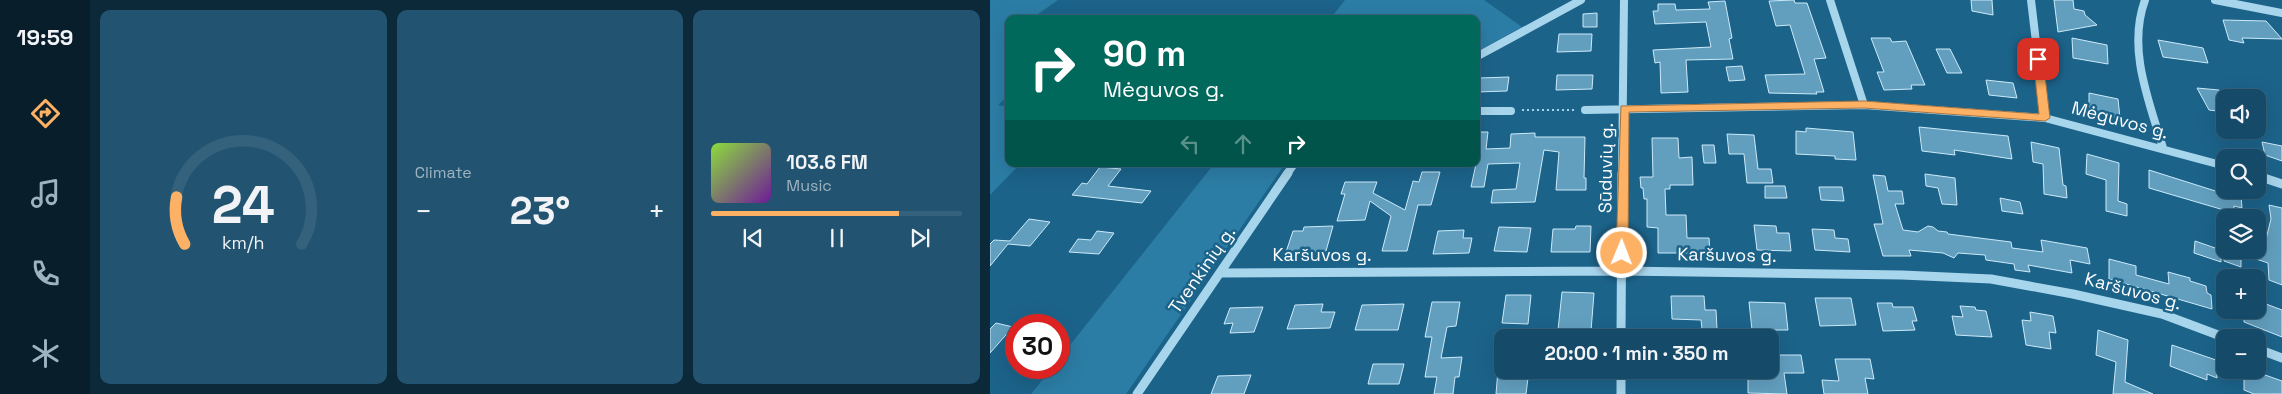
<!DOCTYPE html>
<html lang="en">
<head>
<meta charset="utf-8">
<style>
  :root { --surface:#154a68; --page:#225471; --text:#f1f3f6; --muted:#9db3c0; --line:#34627c; --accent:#fdb164 }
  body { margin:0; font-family:"Space Grotesk",sans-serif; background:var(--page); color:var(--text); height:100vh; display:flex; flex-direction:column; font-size:19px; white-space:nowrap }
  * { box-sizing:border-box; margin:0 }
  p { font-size:16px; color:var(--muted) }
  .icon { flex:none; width:28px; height:28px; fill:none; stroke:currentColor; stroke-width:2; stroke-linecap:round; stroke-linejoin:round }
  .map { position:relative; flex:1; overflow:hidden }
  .drawer { display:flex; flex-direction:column; gap:10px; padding:10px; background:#0c2939; width:900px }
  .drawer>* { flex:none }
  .banner { position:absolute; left:15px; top:15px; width:475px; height:152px; border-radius:10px; box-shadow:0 5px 20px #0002,0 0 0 1px var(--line); background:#00695c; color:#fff; overflow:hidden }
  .fabs { position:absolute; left:1226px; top:89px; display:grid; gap:10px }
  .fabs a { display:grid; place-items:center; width:50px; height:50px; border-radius:10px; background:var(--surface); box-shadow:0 5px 20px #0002,0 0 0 1px var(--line); font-size:25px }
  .speed { position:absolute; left:15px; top:314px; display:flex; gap:10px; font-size:25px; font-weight:700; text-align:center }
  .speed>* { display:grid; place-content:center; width:65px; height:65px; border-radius:50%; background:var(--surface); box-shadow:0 5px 20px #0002,0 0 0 1px var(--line); line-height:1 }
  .speed .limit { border:8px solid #d22; background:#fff; color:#111 }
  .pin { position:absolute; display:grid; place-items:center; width:42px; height:42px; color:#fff; margin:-21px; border-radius:10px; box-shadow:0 2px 8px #0006 }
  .me { position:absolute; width:55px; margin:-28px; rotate:1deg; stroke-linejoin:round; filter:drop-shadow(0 0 4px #0008) }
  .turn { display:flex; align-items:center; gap:18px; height:105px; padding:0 15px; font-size:22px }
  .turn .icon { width:65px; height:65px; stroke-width:2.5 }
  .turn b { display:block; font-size:35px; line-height:42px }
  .lanes { display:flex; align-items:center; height:48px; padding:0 15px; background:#0003; justify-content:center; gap:25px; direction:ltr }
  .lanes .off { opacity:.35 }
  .big { font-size:38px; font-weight:700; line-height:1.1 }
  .drawer .tile { flex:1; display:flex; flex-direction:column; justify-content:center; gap:8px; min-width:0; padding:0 18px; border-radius:10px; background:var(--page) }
  .drawer .dial { align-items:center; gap:0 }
  .dial svg { height:130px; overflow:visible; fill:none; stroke:var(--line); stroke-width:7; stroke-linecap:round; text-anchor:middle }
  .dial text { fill:var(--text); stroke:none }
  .song { display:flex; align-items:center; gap:15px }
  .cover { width:60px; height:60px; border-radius:8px; background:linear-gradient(135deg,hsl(90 70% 55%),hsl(280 70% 35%)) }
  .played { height:5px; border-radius:2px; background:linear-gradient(90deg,var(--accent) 75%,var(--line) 75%) }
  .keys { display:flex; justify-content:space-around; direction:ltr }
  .heat { display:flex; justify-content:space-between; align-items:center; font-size:28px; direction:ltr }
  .drawer .tiles { flex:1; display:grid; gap:10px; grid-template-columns:repeat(3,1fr) }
  .trip { position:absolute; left:504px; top:329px; width:285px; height:50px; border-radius:10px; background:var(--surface); box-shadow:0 5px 20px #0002,0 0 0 1px var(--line); font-weight:700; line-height:50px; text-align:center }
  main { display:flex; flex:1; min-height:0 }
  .menu { display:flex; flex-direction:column; width:90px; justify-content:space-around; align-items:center; background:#081e2a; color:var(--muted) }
  .menu .icon { width:35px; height:35px }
  .menu .active { color:var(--accent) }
  .menu b { font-size:22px; color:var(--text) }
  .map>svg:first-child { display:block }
  .green { fill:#2c7da6 }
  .building { fill:#629fbf; stroke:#cceaf9 }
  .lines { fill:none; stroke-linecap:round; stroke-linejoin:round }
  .path { stroke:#a7d5ec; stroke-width:2; stroke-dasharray:2 3; stroke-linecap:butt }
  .minor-far1 { stroke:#a7d5ec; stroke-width:8 }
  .minor { stroke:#a7d5ec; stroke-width:9 }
  .route { fill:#fdb164; stroke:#a47341 }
  .labels { text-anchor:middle; stroke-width:5; stroke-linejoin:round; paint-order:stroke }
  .street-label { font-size:18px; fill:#fff; stroke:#1c638a }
</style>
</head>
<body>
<main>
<nav class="menu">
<b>19:59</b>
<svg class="icon active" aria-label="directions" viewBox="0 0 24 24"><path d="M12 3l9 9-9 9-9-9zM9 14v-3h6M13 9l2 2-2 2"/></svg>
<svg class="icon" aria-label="music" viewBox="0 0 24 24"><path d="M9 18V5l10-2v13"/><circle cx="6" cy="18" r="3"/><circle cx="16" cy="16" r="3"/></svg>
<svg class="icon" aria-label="phone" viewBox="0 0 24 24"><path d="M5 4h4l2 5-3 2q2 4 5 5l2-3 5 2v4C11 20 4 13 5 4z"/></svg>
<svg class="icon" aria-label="climate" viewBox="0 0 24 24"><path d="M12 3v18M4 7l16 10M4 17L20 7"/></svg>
</nav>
<section class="drawer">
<div class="tiles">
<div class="tile dial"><svg viewBox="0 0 100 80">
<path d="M14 69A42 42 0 1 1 86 69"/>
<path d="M14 69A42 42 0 0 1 9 40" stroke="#fdb164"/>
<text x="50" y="56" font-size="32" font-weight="700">24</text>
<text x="50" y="72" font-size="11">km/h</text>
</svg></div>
<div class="tile"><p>Climate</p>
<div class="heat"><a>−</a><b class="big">23°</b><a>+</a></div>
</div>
<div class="tile">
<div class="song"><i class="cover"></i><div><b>103.6 FM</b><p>Music</p></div></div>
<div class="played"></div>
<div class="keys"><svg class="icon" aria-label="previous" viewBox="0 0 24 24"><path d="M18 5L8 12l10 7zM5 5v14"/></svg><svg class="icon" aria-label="pause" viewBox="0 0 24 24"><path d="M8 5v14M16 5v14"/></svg><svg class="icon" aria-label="next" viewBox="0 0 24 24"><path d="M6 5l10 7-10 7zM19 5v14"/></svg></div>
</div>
</div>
</section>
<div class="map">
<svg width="1292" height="394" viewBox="0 0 1292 394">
  <rect width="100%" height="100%" fill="#1c638a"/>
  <path class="green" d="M0 0H68L41 19H19V95L8 105 19 107V164H30L0 195Z
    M355 0H494L532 27 486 52V19H340Z
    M224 164H295L136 394H41L62 368H69V359Z"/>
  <path class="building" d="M804 0 805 3H817L836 58 824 59 834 92H826L827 94 779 93 775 75 815 74 800 25 786 26 779 1Z
    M981 0H1002L1003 15 982 11Z
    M1064 0H1083L1084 9 1094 11 1095 15 1107 25 1068 32Z
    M735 1 742 38 739 39 743 59 696 60 698 92 671 93 670 62 665 63 663 50 721 47 716 22 665 24 663 11H668V4H685L686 10 720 9 718 2Z
    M607 13V27H593V14Z
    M1233 20 1276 21 1292 39 1252 38 1254 43 1239 40Z
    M569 34H602L601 51 567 52Z
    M881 38H900L902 42 916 41 935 85H921L922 89 894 90 887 72H894Z
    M1082 38 1117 45 1118 64 1083 58Z
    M1168 40 1213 48 1218 63 1173 57Z
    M946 49H960L972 73H957Z
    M752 66 755 80 739 81 736 67Z
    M567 75H603L602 89 566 90Z
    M519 77 517 91 487 92 489 78Z
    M996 80 1023 83 1027 98 999 95Z
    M1207 88 1229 90 1235 100V112L1219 110Z
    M1099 93 1128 99 1130 118 1099 112Z
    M929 127 1018 136 1022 159 964 150 965 155 932 151Z
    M816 128 863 132 866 160 845 159V156L806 154V131L816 132Z
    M486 132H498L496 149 520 148 521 134 545 133V137H595L594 178H596V190H566L569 152 554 150 545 202 501 203 503 190 526 189 530 163 498 164 494 187H481L486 164Z
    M737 134 764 135 768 169H781L783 183H757L754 154H739Z
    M662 138H688L689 158 702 157 703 185H680V189H675L676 215H696L697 238H719L720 253H668V228L657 227V199H654L653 188H651L650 177H663Z
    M1041 142 1069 148 1073 185 1076 186 1077 198 1054 194 1053 164 1043 162Z
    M1272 142 1292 146V161L1275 155Z
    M712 145H724L726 163H714Z
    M1097 154 1129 163 1128 201 1137 204V216L1116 211V180L1096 174Z
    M110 167 131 169 118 186 161 191 152 203 82 195 92 183 97 184Z
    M1159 170 1235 194V191L1251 196 1252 208 1244 206V213L1159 188Z
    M432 172H450L441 205H428L417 251H392L401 216 380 201 375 220 347 221 355 194H351L355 182H387L383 193 415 210 423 181 429 182Z
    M935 174 965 178 967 205 952 204 948 188 936 186Z
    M883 175 895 176 898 191H912L914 204H905L913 230 928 232 938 226 943 227 948 231 957 232 958 234 1021 242 1022 248 1053 252 1051 240 1097 248 1100 264 1080 260 1082 273 1038 265 1040 272 1025 270 1024 264 996 260 995 255 968 253 964 258 953 253 919 250 921 256H893L884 224H893Z
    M775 186H795L797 198H775Z
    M829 187H852L854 201 831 200Z
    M1010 198 1030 202 1033 214 1012 211Z
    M1279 205 1292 208V285L1279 280 1278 263 1251 254V267L1234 261V250H1268V245L1274 247 1281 219Z
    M39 219 60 222 40 246 18 244 0 266V244L4 240 20 241Z
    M764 225 786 226 787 233H799L801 251 767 250Z
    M343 226 336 251 296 252 303 231H313L314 227Z
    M586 226H601L600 252H561L563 229H585Z
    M509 227 541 228 537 252 504 251Z
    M822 229 844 230 845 238 858 239 860 252 825 250Z
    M474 230 473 238H482L479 253 443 254 448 231Z
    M107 231 124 233 109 254 79 252 88 239 101 240Z
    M1205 241 1231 250V262L1204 253Z
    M1119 259 1146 266V275L1179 284 1178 272 1200 278V281L1216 286 1217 293 1221 295 1222 309 1119 279Z
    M572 292 604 293 601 331 568 330Z
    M516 295H541L538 324 512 323Z
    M681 296H714L715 310H726L727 329H712L711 320 682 319Z
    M825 298H861L866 325 830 326Z
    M1268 301 1292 310V337L1254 322V310H1268Z
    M442 302H470L466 326 457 327 451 358 472 357 469 377H465L463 394H444L447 377H435L442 337H435Z
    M759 302 795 303 798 330H762Z
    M887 303H902L903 307H923L927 321H922L925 330 893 331Z
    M333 304 331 312H345L340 328 297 329 305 305Z
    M414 304 408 330H365L372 305Z
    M970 306 985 307 986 310 996 311 1002 337 966 335 962 316 973 317Z
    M273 307 264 332 240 333 243 323 234 324 240 308Z
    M1040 312 1063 316 1066 333 1059 332 1061 349 1036 345 1032 320 1041 321Z
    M6 323 23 327 0 353V329Z
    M1108 330 1138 340 1135 382 1163 394H1123L1126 362 1106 355Z
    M1182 345 1226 360 1227 378 1217 374V380L1180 366Z
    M780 355H811L814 373H794L797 394 758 393V377H767V370H780Z
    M845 359H880L884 379 875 378 878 394H834L832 380 849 381Z
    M383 364H414L409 384H378Z
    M508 370H539L536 394H506Z
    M1254 370H1261L1292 381V394H1264L1254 390Z
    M261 375 254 394H221L228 376Z"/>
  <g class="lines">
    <path class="path" d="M532 110H584"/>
    <path class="minor-far1" d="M840 0 874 105
      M1041 0 1055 118
      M1155 0C1137 49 1159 101 1173 148
      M1225 0 1292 13
      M486 57 591 0
      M595 110 874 105 1055 118 1235 166
      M486 111H521
      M297 174 304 164
      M632 174 634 0"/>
    <path class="minor" d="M1268 176 1292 184
      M230 273 631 271 912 275 1001 279 1083 294 1172 314 1236 338
      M631 338 632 173
      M1268 349 1292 358
      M631 370V394
      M147 394 298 173"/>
  </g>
  <path class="route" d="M1048 56 1053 59 1060 118 1055 121 874 108 639 112 638 253 632 258 626 253 631 106 874 101 1049 114 1043 59Z"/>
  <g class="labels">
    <g class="street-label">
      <text transform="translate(1130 120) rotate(15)" y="6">Mėguvos g.</text>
      <text transform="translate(616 168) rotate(-89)" y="6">Sūduvių g.</text>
      <text x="332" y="261">Karšuvos g.</text>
      <text transform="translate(737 255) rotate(1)" y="6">Karšuvos g.</text>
      <text transform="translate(212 270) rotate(-55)" y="6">Tvenkinių g.</text>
      <text transform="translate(1143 291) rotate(15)" y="6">Karšuvos g.</text>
    </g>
  </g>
</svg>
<div class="fabs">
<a><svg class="icon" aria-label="sound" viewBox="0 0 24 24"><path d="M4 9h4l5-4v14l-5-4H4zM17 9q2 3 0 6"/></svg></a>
<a><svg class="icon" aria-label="search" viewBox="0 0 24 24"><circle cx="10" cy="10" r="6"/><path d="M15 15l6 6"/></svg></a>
<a><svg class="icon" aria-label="layers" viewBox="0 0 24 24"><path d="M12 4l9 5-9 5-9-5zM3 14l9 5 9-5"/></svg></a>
<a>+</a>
<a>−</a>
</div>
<div class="speed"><div class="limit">30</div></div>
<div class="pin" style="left:1048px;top:59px;background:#d93025"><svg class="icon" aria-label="arrive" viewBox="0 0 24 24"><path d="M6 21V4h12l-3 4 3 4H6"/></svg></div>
<svg class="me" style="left:632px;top:253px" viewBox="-20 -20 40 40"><circle r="17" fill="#fdb164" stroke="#fff" stroke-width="3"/><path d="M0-11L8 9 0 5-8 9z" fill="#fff"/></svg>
<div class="trip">20:00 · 1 min · 350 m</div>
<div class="banner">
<div class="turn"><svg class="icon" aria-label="right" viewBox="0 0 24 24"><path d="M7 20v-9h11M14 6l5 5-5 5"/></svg><div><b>90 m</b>Mėguvos g.</div></div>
<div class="lanes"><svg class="icon off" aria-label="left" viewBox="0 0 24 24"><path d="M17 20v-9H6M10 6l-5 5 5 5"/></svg><svg class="icon off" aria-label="ahead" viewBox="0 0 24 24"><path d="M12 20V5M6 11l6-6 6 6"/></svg><svg class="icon" aria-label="right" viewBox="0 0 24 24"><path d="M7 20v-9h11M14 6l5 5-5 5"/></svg></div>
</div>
</div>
</main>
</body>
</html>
